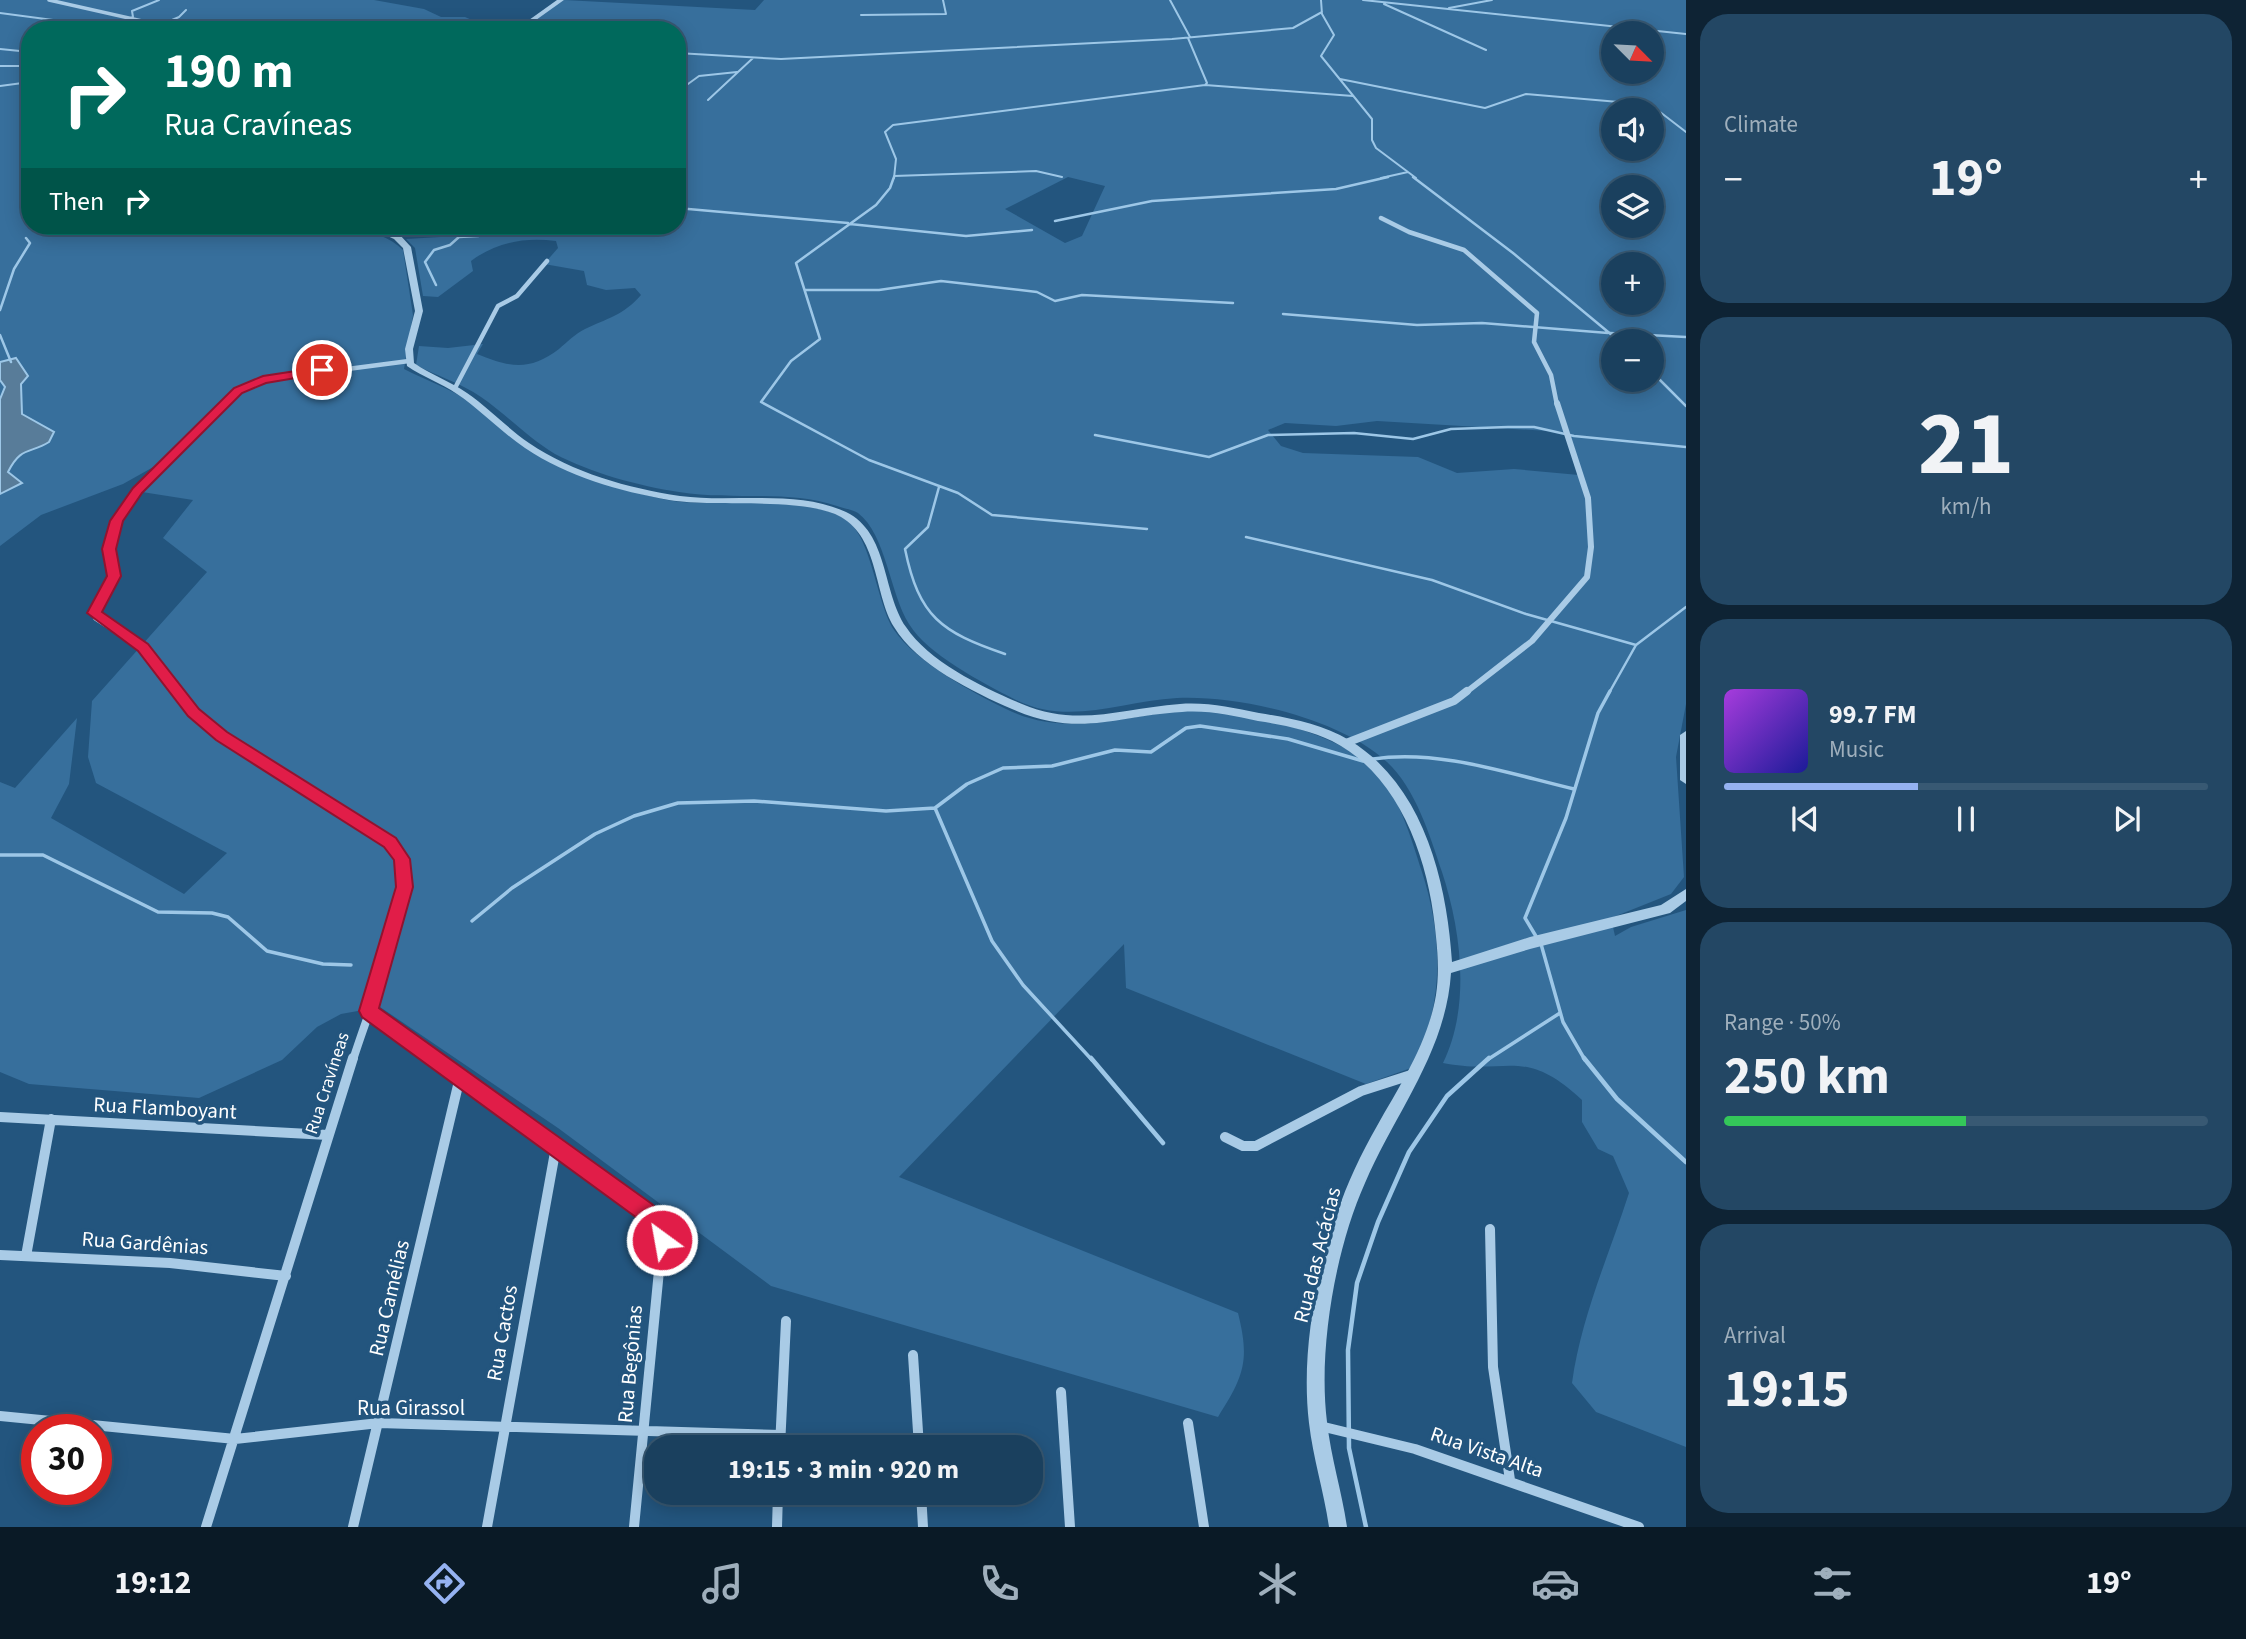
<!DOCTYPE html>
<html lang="en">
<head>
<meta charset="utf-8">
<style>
  :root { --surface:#1a405e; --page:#234764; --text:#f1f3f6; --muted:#9fafbc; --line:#385973; --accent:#95b2f1 }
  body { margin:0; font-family:"Source Sans 3",sans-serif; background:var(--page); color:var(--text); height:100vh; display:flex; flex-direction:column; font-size:26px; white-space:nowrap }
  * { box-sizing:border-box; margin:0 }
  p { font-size:23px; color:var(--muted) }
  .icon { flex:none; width:38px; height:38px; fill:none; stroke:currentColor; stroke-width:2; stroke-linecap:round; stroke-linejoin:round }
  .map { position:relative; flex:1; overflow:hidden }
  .details { display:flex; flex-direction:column; gap:14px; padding:14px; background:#0e2334; width:560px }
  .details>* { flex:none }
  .hud { position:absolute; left:21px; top:21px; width:665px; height:214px; border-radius:28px; box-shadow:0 4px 18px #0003,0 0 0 2px var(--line); background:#00695c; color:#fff; overflow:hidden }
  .needle { width:46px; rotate:114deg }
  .controls { position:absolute; left:1601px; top:21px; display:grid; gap:14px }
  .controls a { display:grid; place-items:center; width:63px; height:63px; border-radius:50%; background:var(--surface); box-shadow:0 4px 18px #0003,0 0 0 2px var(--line); font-size:35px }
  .speed { position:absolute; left:21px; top:1414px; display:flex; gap:14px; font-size:35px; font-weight:700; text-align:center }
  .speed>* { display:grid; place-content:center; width:91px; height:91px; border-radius:50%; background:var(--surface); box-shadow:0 4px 18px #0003,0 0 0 2px var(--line); line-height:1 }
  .speed .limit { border:10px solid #d22; background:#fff; color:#111 }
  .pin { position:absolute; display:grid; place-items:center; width:60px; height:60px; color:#fff; margin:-30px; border:4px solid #fff; border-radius:50%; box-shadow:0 2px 7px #0007 }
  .me { position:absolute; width:77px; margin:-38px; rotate:328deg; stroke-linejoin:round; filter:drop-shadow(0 0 5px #0008) }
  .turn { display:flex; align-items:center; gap:24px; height:147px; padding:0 28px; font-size:32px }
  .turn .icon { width:91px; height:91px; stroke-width:2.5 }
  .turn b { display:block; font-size:49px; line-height:60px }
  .then { display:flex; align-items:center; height:66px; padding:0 28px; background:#0003; gap:14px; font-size:26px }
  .big { font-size:52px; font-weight:700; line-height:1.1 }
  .details .tile { flex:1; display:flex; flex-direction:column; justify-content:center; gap:10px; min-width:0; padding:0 24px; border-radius:28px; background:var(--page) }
  .details .dial { align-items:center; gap:0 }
  .dial b { font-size:91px; line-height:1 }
  .song { display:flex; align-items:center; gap:21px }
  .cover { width:84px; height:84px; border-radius:10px; background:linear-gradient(135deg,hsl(280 70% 55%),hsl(240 70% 35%)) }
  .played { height:7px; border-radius:4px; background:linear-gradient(90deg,var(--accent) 40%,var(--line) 40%) }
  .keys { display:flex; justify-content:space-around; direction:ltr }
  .heat { display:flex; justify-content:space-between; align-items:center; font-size:38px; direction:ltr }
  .charge { height:10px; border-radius:5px; background:linear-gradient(90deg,#34c759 50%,var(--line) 0) }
  .trip { position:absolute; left:644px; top:1435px; width:399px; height:70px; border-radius:28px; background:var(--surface); box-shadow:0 4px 18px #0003,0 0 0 2px var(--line); font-weight:700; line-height:70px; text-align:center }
  .tabs { display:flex; height:112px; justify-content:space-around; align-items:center; background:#0a1a26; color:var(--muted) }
  .tabs .icon { width:49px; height:49px }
  .tabs .on { color:var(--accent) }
  .tabs b { font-size:32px; color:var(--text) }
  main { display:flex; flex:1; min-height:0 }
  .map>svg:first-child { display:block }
  .green { fill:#376f9c; fill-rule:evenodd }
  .water { fill:#587c99; stroke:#9dc7e7; stroke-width:2 }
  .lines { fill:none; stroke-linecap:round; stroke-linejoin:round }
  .stream-far3 { stroke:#9dc7e7; stroke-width:2 }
  .stream-far2 { stroke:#9dc7e7; stroke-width:2.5 }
  .stream-far1 { stroke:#9dc7e7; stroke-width:3.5 }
  .stream { stroke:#9dc7e7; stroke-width:4.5 }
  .minor-far4 { stroke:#a9cbe6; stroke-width:3.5 }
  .minor-far3 { stroke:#a9cbe6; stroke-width:4.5 }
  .minor-far2 { stroke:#a9cbe6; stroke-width:6 }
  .minor-far1 { stroke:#a9cbe6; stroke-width:8 }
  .minor { stroke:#a9cbe6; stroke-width:10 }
  .tertiary { fill:#a9cbe6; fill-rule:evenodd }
  .route { fill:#e11d48; stroke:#92132f; stroke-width:2 }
  .labels { text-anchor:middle; stroke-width:7; stroke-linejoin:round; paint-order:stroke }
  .street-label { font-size:18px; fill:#fff; stroke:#23557e }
  .near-street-label { font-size:21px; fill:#fff; stroke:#23557e }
</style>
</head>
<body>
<main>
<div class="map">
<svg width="1686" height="1527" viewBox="0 0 1686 1527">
  <rect width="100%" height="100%" fill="#23557e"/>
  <path class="green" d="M0 0H374L424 9 441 17H465L479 23 473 30 366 22 340 30H30V226H354C371 232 390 237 403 250L413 315 404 369C425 380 449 388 468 401 486 413 502 429 519 442 547 464 583 477 617 487 637 492 660 500 681 502 724 506 809 496 845 519 872 536 876 602 894 630 915 661 973 693 1006 709 1063 737 1117 718 1176 711 1228 705 1336 731 1373 768 1399 794 1411 838 1422 872 1443 937 1445 1008 1411 1068L1366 1084 1126 988 1124 944 899 1177 1238 1313C1250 1361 1244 1376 1218 1417L771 1286 558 1128 380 1007 341 1014 317 1027 282 1060 199 1098 29 1084 0 1072V782L15 788 77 718 69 784 51 818 184 894 227 853 96 783 88 757 92 701 207 572 163 538 193 500 142 492 171 461H164L123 484 41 515 0 546Z
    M564 0 755 10 764 0H1686V704L1676 757 1684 877 1671 894 1611 918 1615 936 1631 927 1686 910V1447L1596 1412 1572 1383C1581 1317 1609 1255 1629 1193L1613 1156 1598 1149 1582 1122V1100C1523 1045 1508 1076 1443 1063 1471 1006 1461 930 1442 872 1430 836 1416 789 1387 762 1341 719 1240 695 1177 698 1120 701 1069 727 1014 699 983 683 927 654 909 624 890 594 886 534 858 513 853 510 843 508 837 506 786 489 732 501 679 492 639 486 591 473 555 454 528 438 506 414 481 397 461 383 437 376 416 365L419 346 448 348 483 344 477 354C509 367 529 372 559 349 567 342 575 334 585 329 606 319 624 315 641 295L635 288 606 290 587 285 584 271 544 264 558 248 556 241C525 237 496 242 471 261L473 271 438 297 423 296 415 248 406 239 475 235 512 226H677V30H522L533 19ZM1614 33H1652V72H1614ZM1614 110H1652V149H1614ZM1068 177 1105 186 1082 236 1065 243 1005 209ZM1614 187H1652V226H1614ZM1614 264H1652V303H1614ZM1614 341H1652V380H1614ZM1377 421 1566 432 1579 475 1514 469 1457 473 1418 457 1303 453 1281 446 1268 430 1285 423 1336 426Z"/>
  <path class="water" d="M16 358 28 376 21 384 22 414 54 432 49 442C30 454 21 446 8 472L22 483 0 494V399L5 387 0 380V362Z"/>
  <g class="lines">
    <path class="stream-far3" d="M1170 0 1190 37
      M1321 0 1322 14 1334 35 1321 56 1372 119V140L1376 148 1416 178
      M1363 0 1686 34
      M1384 4 1486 50
      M1449 8 1492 0
      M0 13 106 27
      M861 15 946 14 943 0
      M100 30 133 17 132 11 159 0
      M159 30 158 26 179 17 186 10
      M1188 38 1207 83 1205 85
      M0 49 30 52
      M677 53 781 59 1172 39 1293 28 1322 12
      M0 66H30
      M1340 79 1485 108 1526 94 1642 104 1660 112 1686 132
      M0 86 30 82
      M677 92 699 76 737 72
      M708 100 753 58
      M894 176 1036 171 1062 177
      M894 178 896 159 885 132 893 125 1205 85 1353 96
      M1381 178 1408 172"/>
    <path class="stream-far2" d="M894 177 890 188 876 205 796 263 820 339 791 361 761 402 869 460 958 493 992 515 1147 529
      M1413 177 1513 253 1619 341
      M677 208 848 223
      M1055 221 1152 201 1336 189 1388 177
      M850 224 966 236 1032 230
      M436 285 425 262 434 250 450 245 459 237 478 236 517 226
      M805 290H879L941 281 1037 292 1055 301 1082 295 1233 303
      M0 310 14 269 30 243 26 238
      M1283 314 1417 325 1482 323 1608 333
      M1610 333 1686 337
      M0 335 11 362
      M1652 372 1686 406
      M1095 435 1209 457 1268 435 1354 433 1413 439 1451 429 1508 427H1534L1574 436 1686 447
      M939 487 928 527 905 549C919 617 941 632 1005 654
      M1246 537 1432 580 1526 614 1636 645
      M1609 693 1636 645 1686 607"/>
    <path class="stream-far1" d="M1373 759C1439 749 1510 774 1574 789
      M935 808 992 941 1023 985 1092 1060
      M0 855H43L158 912 212 913 228 917 267 951 323 964 351 965
      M472 921 512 888 595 834 634 816 678 803 754 801 886 811 935 808 967 784 1003 768 1052 766 1115 750 1151 752 1186 728 1200 726 1288 739 1363 761
      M1537 938 1525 918 1566 818 1598 713 1610 691
      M1541 944 1563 1022 1585 1060
      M1487 1060 1560 1013"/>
    <path class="stream" d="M1091 1058 1163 1143
      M1584 1058 1617 1099 1686 1162
      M1366 1527 1349 1448 1348 1350 1357 1283 1378 1222 1409 1152 1447 1096 1489 1058"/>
    <path class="minor-far4" d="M49 0 182 30"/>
    <path class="minor-far3" d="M1381 218 1409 232 1464 250 1537 313 1534 342 1551 375 1557 405
      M385 232 393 226
      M455 388 498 306 517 296 547 261
      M224 405 238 390 263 380 409 361"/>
    <path class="minor-far2" d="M179 693 143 648 96 618 94 613 114 576 109 549 117 521 138 491 225 403
      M1465 693 1532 641 1587 577 1591 547 1588 498 1557 403"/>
    <path class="minor-far1" d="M177 691C226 752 323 800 390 843 397 854 402 865 403 878 405 922 367 1015 353 1060
      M1346 743 1454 701 1467 691
      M368 1011 435 1060"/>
    <path class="minor" d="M432 1058 657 1223 662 1240 634 1527
      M0 1117 328 1135
      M1225 1137 1243 1146H1256L1361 1091 1414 1074
      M1490 1229 1493 1367 1510 1480
      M0 1255 170 1263 286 1276
      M26 1256 51 1119
      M913 1355 919 1447
      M1061 1392 1070 1527
      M0 1416 235 1439 379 1423 781 1435
      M1188 1423 1204 1527
      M1320 1426 1415 1449 1639 1527
      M780 1447 786 1321
      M921 1493 923 1527
      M206 1527 353 1058
      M353 1527 460 1077
      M487 1527 556 1147
      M777 1527 778 1493"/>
    <path class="tertiary" d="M557 0H564L522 30H515Z
      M366 226H376L400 235 411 247 423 311 413 349 414 363C431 375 450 381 467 393 489 408 507 428 529 443 573 473 628 488 680 496 732 503 797 489 846 512 889 533 882 592 906 627 929 662 984 688 1022 704 1078 728 1123 708 1180 704 1208 702 1232 708 1259 713 1289 718 1322 724 1349 740 1423 784 1447 881 1452 962L1530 937 1661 905 1686 889V901L1670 913 1530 949 1451 973C1446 1052 1395 1113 1365 1183 1335 1250 1318 1350 1327 1422 1331 1458 1342 1492 1347 1527H1329C1324 1492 1313 1458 1309 1423 1301 1354 1315 1280 1337 1214 1347 1183 1361 1154 1377 1126 1400 1085 1428 1043 1436 995 1439 976 1438 956 1436 937 1430 865 1402 776 1332 741 1309 730 1284 725 1258 721 1233 716 1209 710 1182 712 1115 716 1079 738 1012 709 973 692 917 665 894 627 874 594 879 539 841 517 803 496 716 508 669 500 619 491 568 477 525 448 501 432 481 410 457 394 441 383 423 377 407 366L405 349 415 311 403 248 394 239Z
      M1686 731V784L1680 780V735Z"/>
  </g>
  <path class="route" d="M322 367 326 368V373L266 383 242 393 142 493 123 521 116 549 121 576 102 612 148 644 199 709 227 732 396 838 410 859 413 887 379 1008 652 1204 664 1216 672 1240 669 1247 662 1250 654 1247 648 1229 637 1218 362 1017 359 1011 396 887 394 860 384 847 216 740 188 716 138 651 87 613 107 576 102 549 110 521 133 488 234 388 263 376Z"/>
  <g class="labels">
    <g class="street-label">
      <text transform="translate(327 1083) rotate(-72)" y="6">Rua Cravíneas</text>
    </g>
    <g class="near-street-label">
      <text transform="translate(165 1108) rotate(3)" y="7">Rua Flamboyant</text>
      <text transform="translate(145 1243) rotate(4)" y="7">Rua Gardênias</text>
      <text transform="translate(1317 1255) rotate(-76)" y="7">Rua das Acácias</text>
      <text transform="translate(389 1298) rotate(-77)" y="7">Rua Camélias</text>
      <text transform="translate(502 1333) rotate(-80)" y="7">Rua Cactos</text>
      <text transform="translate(630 1364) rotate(-85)" y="7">Rua Begônias</text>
      <text x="411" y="1415">Rua Girassol</text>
      <text transform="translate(1487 1452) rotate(19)" y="7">Rua Vista Alta</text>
    </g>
  </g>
</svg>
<div class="controls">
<a><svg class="needle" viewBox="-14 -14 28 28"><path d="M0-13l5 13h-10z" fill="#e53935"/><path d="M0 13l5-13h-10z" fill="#9fafbc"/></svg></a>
<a><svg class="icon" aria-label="sound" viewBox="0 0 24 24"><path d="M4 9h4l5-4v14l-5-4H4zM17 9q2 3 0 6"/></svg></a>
<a><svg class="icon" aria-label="layers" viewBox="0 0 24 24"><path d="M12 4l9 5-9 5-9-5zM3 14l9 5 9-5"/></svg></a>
<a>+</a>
<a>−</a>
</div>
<div class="speed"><div class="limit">30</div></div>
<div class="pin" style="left:322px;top:370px;background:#d93025"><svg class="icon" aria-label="arrive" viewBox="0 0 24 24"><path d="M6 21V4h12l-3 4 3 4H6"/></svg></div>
<svg class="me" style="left:662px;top:1240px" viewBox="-20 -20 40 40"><circle r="17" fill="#e11d48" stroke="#fff" stroke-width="3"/><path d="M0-11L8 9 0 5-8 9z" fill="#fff"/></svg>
<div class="trip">19:15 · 3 min · 920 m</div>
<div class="hud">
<div class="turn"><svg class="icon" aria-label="right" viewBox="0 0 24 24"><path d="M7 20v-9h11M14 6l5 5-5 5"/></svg><div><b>190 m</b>Rua Cravíneas</div></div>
<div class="then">Then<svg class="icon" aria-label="right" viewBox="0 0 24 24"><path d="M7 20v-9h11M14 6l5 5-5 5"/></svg></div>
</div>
</div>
<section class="details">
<div class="tile"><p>Climate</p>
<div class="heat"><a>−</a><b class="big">19°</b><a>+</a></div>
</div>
<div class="tile dial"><b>21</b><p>km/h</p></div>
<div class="tile">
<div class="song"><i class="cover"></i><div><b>99.7 FM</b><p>Music</p></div></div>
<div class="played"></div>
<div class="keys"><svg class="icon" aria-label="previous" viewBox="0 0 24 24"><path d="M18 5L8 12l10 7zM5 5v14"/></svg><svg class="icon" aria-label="pause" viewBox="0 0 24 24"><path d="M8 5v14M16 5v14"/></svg><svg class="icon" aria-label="next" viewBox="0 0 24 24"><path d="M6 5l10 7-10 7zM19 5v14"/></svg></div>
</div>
<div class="tile"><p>Range · 50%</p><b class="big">250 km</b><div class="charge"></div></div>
<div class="tile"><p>Arrival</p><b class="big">19:15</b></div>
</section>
</main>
<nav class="tabs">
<b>19:12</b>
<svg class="icon on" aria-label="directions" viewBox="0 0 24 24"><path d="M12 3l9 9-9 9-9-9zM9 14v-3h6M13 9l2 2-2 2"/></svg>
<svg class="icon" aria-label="music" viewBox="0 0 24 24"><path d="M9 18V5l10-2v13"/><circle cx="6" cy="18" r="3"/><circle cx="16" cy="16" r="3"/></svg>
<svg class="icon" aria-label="phone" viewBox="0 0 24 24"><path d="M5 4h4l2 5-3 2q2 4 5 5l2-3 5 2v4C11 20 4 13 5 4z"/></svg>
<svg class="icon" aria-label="climate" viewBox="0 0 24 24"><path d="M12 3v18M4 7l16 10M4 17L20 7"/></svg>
<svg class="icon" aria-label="car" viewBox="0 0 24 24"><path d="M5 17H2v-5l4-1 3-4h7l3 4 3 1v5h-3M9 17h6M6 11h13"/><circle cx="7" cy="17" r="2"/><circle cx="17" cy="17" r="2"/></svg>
<svg class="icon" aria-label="filters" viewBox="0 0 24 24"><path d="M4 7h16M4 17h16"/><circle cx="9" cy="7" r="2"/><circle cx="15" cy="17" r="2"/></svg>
<b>19°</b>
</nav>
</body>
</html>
